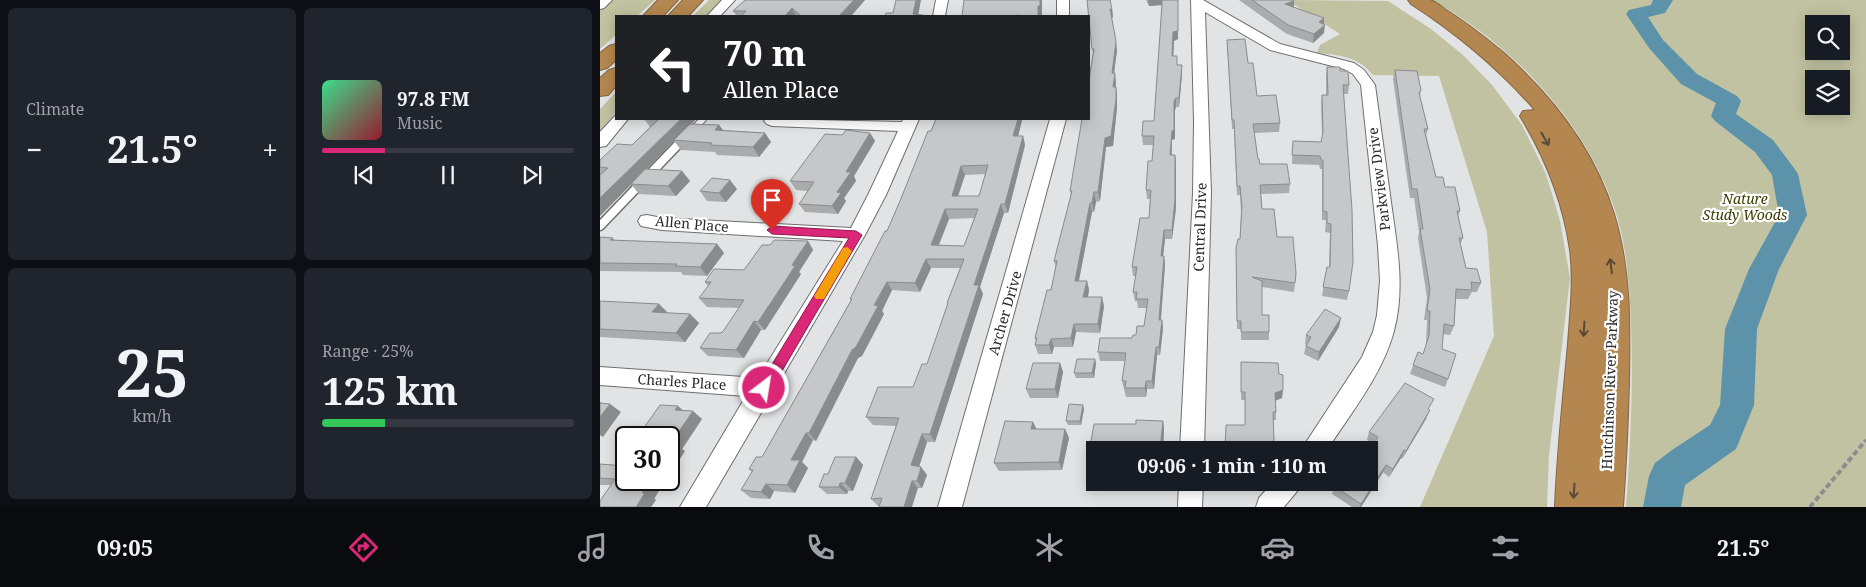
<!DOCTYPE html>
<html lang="en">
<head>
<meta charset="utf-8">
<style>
  :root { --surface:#171b24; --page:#20242c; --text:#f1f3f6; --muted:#9ea1a6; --line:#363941; --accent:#db2777 }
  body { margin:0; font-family:"Noto Serif",serif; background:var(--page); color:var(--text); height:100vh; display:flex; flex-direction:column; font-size:19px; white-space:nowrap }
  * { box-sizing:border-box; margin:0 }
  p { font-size:16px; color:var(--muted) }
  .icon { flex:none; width:28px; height:28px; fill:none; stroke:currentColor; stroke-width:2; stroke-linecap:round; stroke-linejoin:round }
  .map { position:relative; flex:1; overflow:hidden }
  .side { display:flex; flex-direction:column; gap:8px; padding:8px; background:#0d0f14; width:600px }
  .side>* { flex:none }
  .hud { position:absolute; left:15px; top:15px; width:475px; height:105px; border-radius:0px; box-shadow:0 2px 12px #0003; background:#202124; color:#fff; overflow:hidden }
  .tools { position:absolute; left:1205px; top:15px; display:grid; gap:10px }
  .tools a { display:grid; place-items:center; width:45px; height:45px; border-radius:0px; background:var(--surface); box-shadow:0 2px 12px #0003; font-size:25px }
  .speed { position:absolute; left:15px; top:426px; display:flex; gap:10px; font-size:25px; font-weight:700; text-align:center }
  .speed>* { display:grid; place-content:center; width:65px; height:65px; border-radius:50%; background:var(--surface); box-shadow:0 2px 12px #0003; line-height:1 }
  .speed .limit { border:2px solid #111; border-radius:8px; background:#fff; color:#111 }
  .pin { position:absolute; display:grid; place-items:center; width:42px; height:42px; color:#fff; margin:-51px -21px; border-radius:50% 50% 50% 0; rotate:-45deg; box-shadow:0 0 5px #0007 }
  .pin .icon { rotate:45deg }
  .me { position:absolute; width:55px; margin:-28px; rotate:31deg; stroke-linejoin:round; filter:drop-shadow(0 0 4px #0008) }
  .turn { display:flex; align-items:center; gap:18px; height:105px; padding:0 25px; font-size:22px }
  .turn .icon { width:65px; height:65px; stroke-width:2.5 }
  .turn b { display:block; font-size:35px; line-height:42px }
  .big { font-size:38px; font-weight:700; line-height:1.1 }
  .side .card { flex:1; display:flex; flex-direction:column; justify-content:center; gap:8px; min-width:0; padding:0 18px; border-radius:8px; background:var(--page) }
  .side .dial { align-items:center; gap:0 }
  .dial b { font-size:65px; line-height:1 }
  .song { display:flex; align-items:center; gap:15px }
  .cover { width:60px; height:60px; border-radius:8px; background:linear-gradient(135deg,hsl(150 70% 55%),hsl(350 70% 35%)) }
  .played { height:5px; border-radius:2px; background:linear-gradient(90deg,var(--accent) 25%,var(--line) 25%) }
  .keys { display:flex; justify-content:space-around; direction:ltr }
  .heat { display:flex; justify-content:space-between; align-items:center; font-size:28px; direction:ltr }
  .charge { height:8px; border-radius:4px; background:linear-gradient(90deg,#34c759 25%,var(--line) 0) }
  .side .tiles { flex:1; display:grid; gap:8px; grid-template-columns:repeat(2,1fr) }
  .trip { position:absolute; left:486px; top:441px; width:292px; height:50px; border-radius:0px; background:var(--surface); box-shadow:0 2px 12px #0003; font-weight:700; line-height:50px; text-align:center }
  .dock { display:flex; height:80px; justify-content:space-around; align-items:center; background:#090b0e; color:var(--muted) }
  .dock .icon { width:35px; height:35px }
  .dock .on { color:var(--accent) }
  .dock b { font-size:22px; color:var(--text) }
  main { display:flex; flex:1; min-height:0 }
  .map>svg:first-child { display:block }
  .green { fill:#c0c2a1; fill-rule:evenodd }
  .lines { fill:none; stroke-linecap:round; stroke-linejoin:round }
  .river { fill:#5d93aa; fill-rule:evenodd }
  .service-far1-casing { stroke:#6e6f70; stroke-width:8 }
  .service-casing { stroke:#6e6f70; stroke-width:11 }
  .minor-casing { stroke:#6e6f70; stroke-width:2 }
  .motorway-casing { stroke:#836642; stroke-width:2 }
  .path { stroke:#8c8d8d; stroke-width:4; stroke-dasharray:5.5 3; stroke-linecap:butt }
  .service-far1 { stroke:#fff; stroke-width:6 }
  .service { stroke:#fff; stroke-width:8 }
  .minor { fill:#fff; fill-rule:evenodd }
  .motorway { fill:#b3874f; fill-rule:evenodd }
  .wall { fill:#a9abac; fill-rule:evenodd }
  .shaded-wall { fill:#8a8b8c }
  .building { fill:#c5c7c8; stroke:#8a8b8c; fill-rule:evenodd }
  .oneway { stroke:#594b37 }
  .route { fill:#db2777; stroke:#8e194d }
  .slow { fill:#f59e0b }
  .labels { text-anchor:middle; stroke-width:4.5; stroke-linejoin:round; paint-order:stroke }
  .street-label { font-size:14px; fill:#292a2a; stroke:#fff }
  .park-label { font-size:14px; font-style:italic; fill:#3b3c00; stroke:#fff }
</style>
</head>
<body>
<main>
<section class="side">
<div class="tiles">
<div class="card"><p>Climate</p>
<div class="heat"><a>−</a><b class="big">21.5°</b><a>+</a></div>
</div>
<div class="card">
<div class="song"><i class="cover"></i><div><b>97.8 FM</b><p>Music</p></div></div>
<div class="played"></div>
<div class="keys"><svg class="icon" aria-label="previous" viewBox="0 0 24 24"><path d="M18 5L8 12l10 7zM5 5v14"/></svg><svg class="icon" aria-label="pause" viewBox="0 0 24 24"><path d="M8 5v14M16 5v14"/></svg><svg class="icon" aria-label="next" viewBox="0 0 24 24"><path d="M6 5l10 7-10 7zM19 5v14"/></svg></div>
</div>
<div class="card dial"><b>25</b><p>km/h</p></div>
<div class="card"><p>Range · 25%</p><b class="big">125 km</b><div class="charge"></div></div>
</div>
</section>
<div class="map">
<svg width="1266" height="507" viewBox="0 0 1266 507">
  <rect width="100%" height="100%" fill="#e2e3e4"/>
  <path class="green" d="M11 0H55L37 16H16V35L0 49V8Z
    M109 0H123L107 16H93Z
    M687 0 788 1 831 29 863 55 892 85 922 125 946 174 960 221 970 278 949 455 947 507H820L894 336 887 232 839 76 773 75C758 56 739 55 717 53L720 45 740 34Z
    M831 0H1266V507H1026C1031 439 1034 371 1030 302 1028 275 1026 247 1018 220 992 129 914 44 831 0ZM1214 24H1241V51H1214ZM1214 79H1241V106H1214Z
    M16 92V113L0 132V109Z"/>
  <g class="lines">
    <path class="river" d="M1053 0H1073L1065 13 1048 17 1063 40 1097 74 1137 96 1141 101 1136 114 1173 140 1194 168 1198 174 1207 215 1179 269 1157 329 1154 405 1136 449 1085 485 1081 507H1043L1049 476 1055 463 1072 450 1110 425 1120 405 1125 329 1149 269 1179 215 1172 175 1155 152 1115 121 1111 116 1116 103 1081 84 1049 48 1026 14 1029 10 1051 5Z"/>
    <defs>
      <path id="service-far1" d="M90 133 103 119"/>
      <path id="service" d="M0 226 91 131"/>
      <path id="minor" d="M0 0H12L4 8 0 9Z
        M122 0H135L120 16H107Z
        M336 0H348L345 16H333Z
        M457 0H469V16H457Z
        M591 0H603L680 44 754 63 764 70 775 85C780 122 785 158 790 195 796 240 806 286 794 331 782 375 751 413 727 450H701L762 357 773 332 777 315 780 281 778 246 761 85 753 74 744 69 670 50 605 12 611 193 604 450H580L593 193 594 122Z
        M16 115V119H28L6 146 0 147V132Z
        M166 119 302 122 303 119H319L286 195 265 235 106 507H80L146 396 0 385V367L158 378 243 241 62 230 41 226 38 221 41 216 47 215 62 218 251 228 268 195 298 131 172 126 167 124 164 121Z
        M450 119H466L362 507H338Z
        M579 482H603L602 507H578Z
        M673 482H701L698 490 684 507H656L659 498Z"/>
      <path id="motorway" d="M58 0H78L63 16H43Z
        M83 0H103L88 16H68Z
        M808 0C814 0 824 0 830 0 836 2 842 7 846 10 867 23 886 38 904 53 952 96 995 151 1014 214 1031 269 1030 325 1029 382 1028 424 1026 465 1023 507H955C957 453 963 399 968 344 970 313 974 281 970 250 963 201 945 157 920 116L923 111 935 110C897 67 859 35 811 4Z
        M16 44V60L7 68 0 70V53L9 46Z
        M16 68V86L8 95 0 96V78L9 70Z"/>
    </defs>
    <use href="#service-far1" class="service-far1-casing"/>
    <use href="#service" class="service-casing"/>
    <use href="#minor" class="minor-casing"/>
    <use href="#motorway" class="motorway-casing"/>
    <path class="path" d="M1210 507 1266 440"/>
    <use href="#service-far1" class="service-far1"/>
    <use href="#service" class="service"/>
    <use href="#minor" class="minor"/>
    <use href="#motorway" class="motorway"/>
  </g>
  <path class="wall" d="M145 0H265L251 16H137L133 11Z
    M546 0H578V39L574 41 573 56 582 74 579 107H576L575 110V139L572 140V155H575L576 164V208L572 239H565L563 256H564L565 265 561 320H562L563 328 560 355H557L554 389H547L546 397H526L522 381 525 361H500L498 352 532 338 536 335 544 326 547 308H538L537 301H535L533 292 536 276H533L532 267 549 218 550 199H547L546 190 552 161 553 145H543L542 136 554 121 562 5 549 6Z
    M639 0H693L694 7 724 24V33L713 43 687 34Z
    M512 9 513 17 512 18 517 50 514 73 516 82V87L517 96V108L513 146 506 147 500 201 496 202 494 212H492L479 281H487L489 290 488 297 504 306 500 333 476 332 473 347H454L452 354H438L435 345 436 342 435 338 451 290 456 268 454 261 471 196 470 191 493 53 492 49Z
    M627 40 648 63 657 96 680 123 679 132 654 133 658 159 660 164 690 184 689 193 661 194 662 209 696 273 694 292 662 287V315L669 332V340H641V329H637L636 248 640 239 641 212 640 195H637L634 129H632Z
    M727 67 740 71 749 85 748 94H744L749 291 747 300 722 296 727 267H729L730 233 725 232 726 220H722V169H720L719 165 692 164 693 141 721 142 722 137 721 103 722 95H726V75Z
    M795 70 821 90 820 97 828 129 826 135 836 177 845 187 860 211 858 216 863 238 860 245 866 268 881 283 877 292H872L868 299H856L854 326 850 335 843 334 842 349 848 379 845 387 810 374 818 352 823 354 826 345 827 320H824L827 298 818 238 819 232 814 198H810L793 79Z
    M44 119H96L92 124 119 125 123 130 165 133 171 142 159 157 117 155 115 152 81 150 74 141 46 169 82 171 90 181 76 196 39 194 31 184 0 216V160L32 145 50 127Z
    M336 119H432L431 120H422L418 136H423L425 145 408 213H404L380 287 383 294 335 442H327L319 467H321L327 475 322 488H318L280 506H278L271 499 296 426 273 425 266 417 313 387 327 364 348 305 347 303 360 268H331L320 292 292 290 282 311 284 314 262 356 258 358 216 441 213 440 202 462 208 468 195 493 174 491 170 499 151 498 141 490 152 472 149 469 162 457 251 300 250 299 287 231ZM385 174 379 196H358L365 175ZM374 218 364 246 339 245 349 219Z
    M270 133 275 141 254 176 256 181 244 198 246 201 238 214 205 212 199 204 208 191 196 190 190 181 242 135Z
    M180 183 187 192 177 204 160 203 153 194Z
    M137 189 126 202 107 201 100 191Z
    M0 237 13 238 15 240 117 244 124 253 107 276 83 275 81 272 0 271Z
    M208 241 213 250 199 272 201 274 165 330H161L144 358 108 356 100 348 124 330 139 308 107 307 99 298 108 286 105 282 144 270 170 245Z
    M0 301 59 304 68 313 90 314 99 323 85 342 0 337Z
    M739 327 718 361 704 354 706 345 705 344 706 335Z
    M641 362 679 374 683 390 682 398 676 400V420H673V449H654L645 425V400H641Z
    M460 363 463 372 458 398H430L426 389Z
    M496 363 494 378H476L474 373Z
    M484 409 481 425H468L466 421Z
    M82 410 102 419 82 449 85 451 48 433 43 429Z
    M829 410 826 419 802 459 801 458 789 477 783 472 761 507H752L732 494 734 486 770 482 773 444 767 440 769 432Z
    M563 421 564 429 563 450H495V460H492L489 452 536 424Z
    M433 422 436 429H465L469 438 462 470 399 471 394 463Z
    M256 457 263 465 253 491H248L247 494H227L219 487 228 474Z
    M0 464 25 466 56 500 51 507H0L11 485H0Z"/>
  <path class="shaded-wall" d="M254 0H265L251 16H239Z
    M316 0H321L318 16 313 14Z
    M440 0H442V15H440V16H438V6Z
    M548 0H562V5L549 6Z
    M578 0V39L574 41 573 65 572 56 573 32Z
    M694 1V9L685 4Z
    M192 8 196 16H185Z
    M510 9H512L513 17 511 18Z
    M724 18V26L725 25 724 33 713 43 714 34 719 22Z
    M516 41 517 50 513 82 512 73Z
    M582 65V74L579 107V98Z
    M515 73 516 82 514 96 513 87Z
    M516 87 517 96V108L513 146 506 147 500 201 498 192 505 138Z
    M576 98V107L575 110V139L572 140 571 164 570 155 572 131 574 101Z
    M81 119H96L0 216V198Z
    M418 119H422V120L416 145 413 136Z
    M119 125 126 134 115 130Z
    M165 133 171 142 159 157 153 147Z
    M270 133 275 141 254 176 256 181 244 198 246 201 238 214 232 206 237 192 246 172Z
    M423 136 425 145 408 213 405 204Z
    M575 155 576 164V208L572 239V230Z
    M361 166 365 175 355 205 352 196Z
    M82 171 90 181 76 196 68 186Z
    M130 180 137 189 126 202 119 193Z
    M180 183 187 192 177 204 171 195Z
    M494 192 496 202 494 212 492 203Z
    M490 203 492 212 477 290 475 281Z
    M401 204 404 213 380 287 383 294 335 442 330 434 374 285Z
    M345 209 349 219 335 254 331 245Z
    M564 230 565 239 562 265 561 256Z
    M208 241 213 250 199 272 201 274 165 330 158 322 192 265Z
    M117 244 124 253 107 276 100 267Z
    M564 256 565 265 560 328 559 320Z
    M326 259 331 268 320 292 315 283Z
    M487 281 489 290 486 306 483 297Z
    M287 282 292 290 282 311 284 314 262 356 258 358 216 441 209 433Z
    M502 297 504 306 500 333 498 324Z
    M59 304 68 313 52 312Z
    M90 314 99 323 85 342 76 333Z
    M741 318 739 327 718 361 719 352Z
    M562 320 563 328 560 355 559 347Z
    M154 321 161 330 144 358 136 350Z
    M474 324 476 332 473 347 471 338Z
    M451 339 454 347 452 354 449 345Z
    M556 347 557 355 554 389 552 381Z
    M495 359 496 363 494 378 492 373Z
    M460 363 463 372 458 398 455 389Z
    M546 381 547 389 546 397 545 388Z
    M683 390 682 398 675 401V393Z
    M0 402 7 408 10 404 21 412 3 437 0 435Z
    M483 405 484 409 481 425 480 421Z
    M78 406 87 414 75 410Z
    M830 410 826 419 802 459 806 451Z
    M93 411 102 419 82 449 85 451 69 476V453L71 443Z
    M563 421 564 429 563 450H560Z
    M433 422 437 430 431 429Z
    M465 429 469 438 462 470 459 462Z
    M206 433 213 440 202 462 208 468 195 493 187 485 191 460Z
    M322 434 327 442 317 473 311 465Z
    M804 450 801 458 789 477 793 469Z
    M256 457 263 465 253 491 245 483Z
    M786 465 783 472 761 507H760L761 504Z
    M321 467 327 475 322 488 317 481Z
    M51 480H66L54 499 56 500 51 507H36L42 493Z
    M312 481 318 488 312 507H304Z
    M240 483 248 491 247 494 239 487Z
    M166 484 174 491 170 499 161 492Z"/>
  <path class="building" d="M145 0H254L239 16H201L192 8 185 16H141L146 11H133Z
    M296 0H316L313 14 323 15V16H285L286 13H293Z
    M364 0H440V6H438V16H419V15L411 16H362Z
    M487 0H510L512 9H510L516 41 512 73H515L513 87H516V99L511 136 505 138 498 192H494L492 203H490L475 281H487L483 297H502L498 324H474L471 338 451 339 449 345H435L437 338H435L447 290H451L457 261H454L472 191H470L482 119H489V80L494 49H492Z
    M562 0H578V31L573 32 572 56H577V65H582L579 98H576L574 101V130L572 131 570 155H575V199L572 230H564L561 256H564L559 320H562L559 347H556L552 381H546L545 388H525L526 381H522L526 353 498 352 500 338H532L533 335H536L537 326H544L548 299H536L537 292H533L537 267H532L540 218H549L551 190H546L548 161H552L554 136H542L543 121H554L562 4Z
    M652 0H693L694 1 685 4 724 18 719 22 725 25 714 34 688 25Z
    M645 39 648 63H653L657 96 676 95 680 123 653 124 658 159H659L660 164H687L690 184 660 185 662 209H674L677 237H693L696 273 695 283 652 277 662 281V315H669V332H641V321H637L636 248 638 239H640L642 206 640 186H637L634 120H632L627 40Z
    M727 67H740V71H748L749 85H743L752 210 753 262 749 291 723 287 727 267H730L731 224 727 223V212L723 211V160H721L720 156 692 155 693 141 721 142 723 132 722 95H728Z
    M795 70 817 71 821 90 819 93 828 129H824L836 177H843L845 187H855L860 211H857L863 238H859L866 268 877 269 881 283 871 282 872 290 856 289 854 326 844 324 842 349 856 354 848 379 813 365 818 352 823 354 829 336 830 311H827L830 289 820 229H823L817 189H812Z
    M44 119H81L0 198V175L8 168 0 167V160L17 144 32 145 58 120Z
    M336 119H418L413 136H423L405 204H401L374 285H379L330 434H322L311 465 321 467 317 481H312L304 507H279L282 498 271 499 299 418 266 417 278 387H313L322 364H327L348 303H347L364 259H326L315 283 287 282 274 305 278 306 256 347 252 350 209 433H206L191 460H200L187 485 166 484 161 492 141 490 153 470 149 469 156 457H162L252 299H250L285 231H287L300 201 328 131H331ZM388 165 379 196H352L361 166ZM345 209H378L364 246 331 245Z
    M90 124 119 125 115 130 165 133 153 147 110 145 112 143 74 140Z
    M246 130 270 133 246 172H251L237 192 241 193 232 206 199 204 214 182 190 181 225 134 242 135Z
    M45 169 82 171 68 186 31 184Z
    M112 178 130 180 119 193 100 191Z
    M163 182 180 183 171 195 153 194Z
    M0 237 13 238 10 240 117 244 100 267 75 266 77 264 0 263Z
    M174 240 208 241 192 265 195 266 184 283 158 322 154 321 136 350 100 348 110 333H121L124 330 144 300 99 298 111 282H105L114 269 144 270 162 245H170Z
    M0 301 59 304 52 312 90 314 76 333 0 329Z
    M725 309 741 318 719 352 706 346 711 337 706 335Z
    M477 359H495L492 373H474Z
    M641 362 678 363 679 374 683 375V390L675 393 676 412H673L674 442H654V450H625L626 425H645V392H641Z
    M433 363H460L455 389H426Z
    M805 383 834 399 828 409 830 410 806 451 804 450 793 469 786 465 761 504 734 486 736 482H770V450L778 437 769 432Z
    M0 403 10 404 0 417Z
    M469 404 483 405 480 421H466Z
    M60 405 78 406 75 410 93 411 71 443 75 444 69 453V438H45L50 430 43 429Z
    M536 420 563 421 560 450H495V452H489L494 424H536Z
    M405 421 433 422 431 429H465L459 462 394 463Z
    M235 457H256L245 483H240L239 487H219L224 474H228Z
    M0 464 25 466 26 464V480H51L42 493H45L36 507H0V501L15 479 0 478Z"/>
  <defs><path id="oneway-shaft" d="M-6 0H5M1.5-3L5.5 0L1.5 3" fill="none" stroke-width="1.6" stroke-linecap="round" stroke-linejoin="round" transform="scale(1.25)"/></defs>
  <g class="oneway">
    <use href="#oneway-shaft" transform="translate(945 139) rotate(60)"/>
    <use href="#oneway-shaft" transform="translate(1011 266) rotate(-97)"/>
    <use href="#oneway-shaft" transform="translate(984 329) rotate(93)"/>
    <use href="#oneway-shaft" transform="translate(974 491) rotate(94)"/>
  </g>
  <path class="route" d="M172 226 256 231 262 235 169 393 164 394 160 393 158 388 160 384 249 238 172 234 167 230Z"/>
  <path class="slow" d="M247 247 252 251 224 299H216L214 296 216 293 243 248Z"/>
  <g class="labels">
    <g class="street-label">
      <text transform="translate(779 179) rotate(-97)" y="5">Parkview Drive</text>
      <text transform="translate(92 224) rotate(5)" y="5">Allen Place</text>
      <text transform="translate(600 227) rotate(-88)" y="5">Central Drive</text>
      <text transform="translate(405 313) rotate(-74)" y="5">Archer Drive</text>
      <text transform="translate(1010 380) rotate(-88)" y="5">Hutchinson River Parkway</text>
      <text transform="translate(82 382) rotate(4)" y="5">Charles Place</text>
    </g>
    <g class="park-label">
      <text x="1145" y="204">Nature<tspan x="1145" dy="16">Study Woods</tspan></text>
    </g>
  </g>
</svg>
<div class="tools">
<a><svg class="icon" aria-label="search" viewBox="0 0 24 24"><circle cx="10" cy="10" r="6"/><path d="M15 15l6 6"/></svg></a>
<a><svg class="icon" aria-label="layers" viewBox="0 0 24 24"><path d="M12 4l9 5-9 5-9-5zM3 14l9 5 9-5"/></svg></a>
</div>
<div class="speed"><div class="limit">30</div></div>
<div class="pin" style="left:172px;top:230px;background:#d93025"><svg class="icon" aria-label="arrive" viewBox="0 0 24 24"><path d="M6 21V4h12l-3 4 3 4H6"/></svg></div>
<svg class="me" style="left:164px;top:388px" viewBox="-20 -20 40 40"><circle r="17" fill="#db2777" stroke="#fff" stroke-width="3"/><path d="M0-11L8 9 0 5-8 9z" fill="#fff"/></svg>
<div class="trip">09:06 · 1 min · 110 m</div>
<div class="hud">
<div class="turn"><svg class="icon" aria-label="left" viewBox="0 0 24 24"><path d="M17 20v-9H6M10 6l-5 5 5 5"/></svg><div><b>70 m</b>Allen Place</div></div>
</div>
</div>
</main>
<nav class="dock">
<b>09:05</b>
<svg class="icon on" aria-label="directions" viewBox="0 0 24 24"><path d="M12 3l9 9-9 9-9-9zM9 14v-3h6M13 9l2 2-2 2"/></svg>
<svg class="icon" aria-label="music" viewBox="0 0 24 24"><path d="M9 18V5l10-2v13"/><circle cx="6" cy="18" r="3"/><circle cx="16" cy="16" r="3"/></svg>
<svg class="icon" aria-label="phone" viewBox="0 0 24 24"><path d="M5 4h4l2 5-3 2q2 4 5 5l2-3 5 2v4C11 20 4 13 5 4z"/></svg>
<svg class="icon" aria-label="climate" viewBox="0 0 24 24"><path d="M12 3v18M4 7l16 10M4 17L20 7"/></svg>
<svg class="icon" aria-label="car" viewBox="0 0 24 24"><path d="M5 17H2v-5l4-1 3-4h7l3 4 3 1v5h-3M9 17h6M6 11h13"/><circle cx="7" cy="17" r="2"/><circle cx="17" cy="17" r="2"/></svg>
<svg class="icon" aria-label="filters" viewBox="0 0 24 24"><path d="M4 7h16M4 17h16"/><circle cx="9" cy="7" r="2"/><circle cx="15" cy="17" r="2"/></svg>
<b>21.5°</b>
</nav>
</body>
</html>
